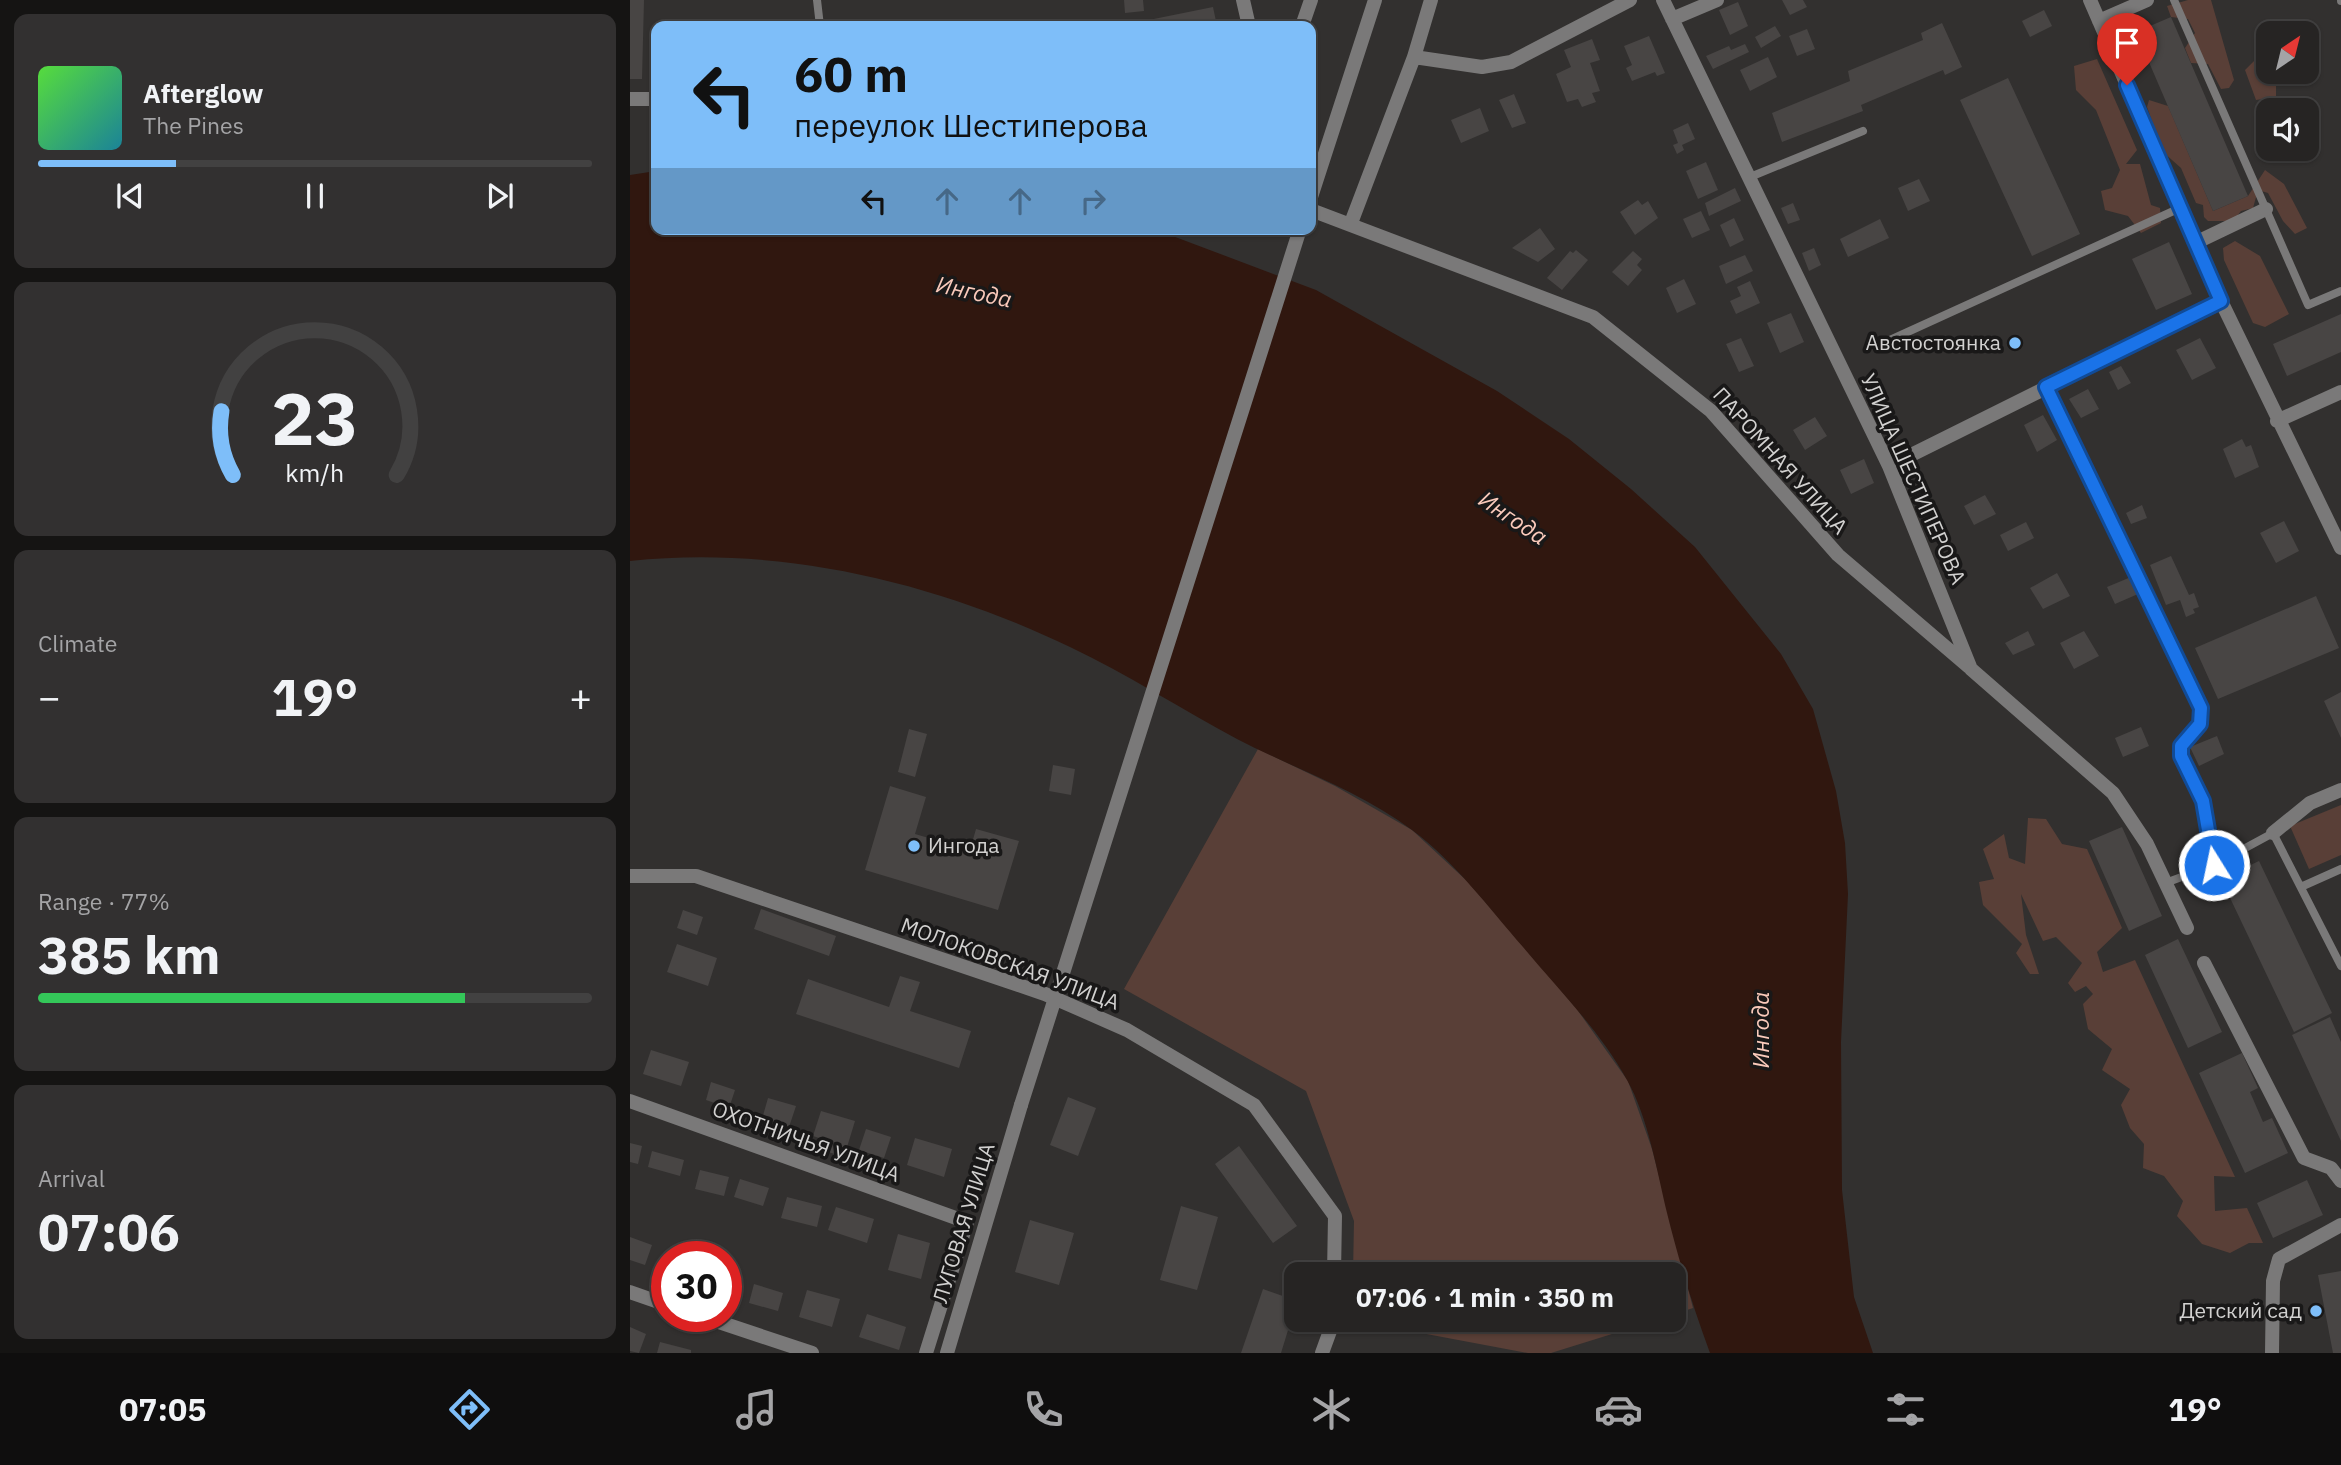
<!DOCTYPE html>
<html lang="en">
<head>
<meta charset="utf-8">
<style>
  :root { --surface:#262423; --page:#323030; --text:#f1f3f6; --muted:#a4a4a6; --line:#424141; --accent:#7ebef9 }
  body { margin:0; font-family:"IBM Plex Sans",sans-serif; background:var(--page); color:var(--text); height:100vh; display:flex; flex-direction:column; font-size:26px; white-space:nowrap }
  * { box-sizing:border-box; margin:0 }
  p { font-size:23px; color:var(--muted) }
  .icon { flex:none; width:38px; height:38px; fill:none; stroke:currentColor; stroke-width:2; stroke-linecap:round; stroke-linejoin:round }
  .map { position:relative; flex:1; overflow:hidden }
  .sheet { display:flex; flex-direction:column; gap:14px; padding:14px; background:#151413; width:630px }
  .sheet>* { flex:none }
  .banner { position:absolute; left:21px; top:21px; width:665px; height:214px; border-radius:14px; box-shadow:0 2px 5px #0004,0 0 0 2px var(--line); background:#7ebef9; color:#111; overflow:hidden }
  .needle { width:46px; rotate:35deg }
  .controls { position:absolute; left:1626px; top:21px; display:grid; gap:14px }
  .controls a { display:grid; place-items:center; width:63px; height:63px; border-radius:14px; background:var(--surface); box-shadow:0 2px 5px #0004,0 0 0 2px var(--line); font-size:35px }
  .speed { position:absolute; left:21px; top:1241px; display:flex; gap:14px; font-size:35px; font-weight:700; text-align:center }
  .speed>* { display:grid; place-content:center; width:91px; height:91px; border-radius:50%; background:var(--surface); box-shadow:0 2px 5px #0004,0 0 0 2px var(--line); line-height:1 }
  .speed .limit { border:10px solid #d22; background:#fff; color:#111 }
  .pin { position:absolute; display:grid; place-items:center; width:60px; height:60px; color:#fff; margin:-72px -30px; border-radius:50% 50% 50% 0; rotate:-45deg; box-shadow:0 0 7px #0007 }
  .pin .icon { rotate:45deg }
  .me { position:absolute; width:77px; margin:-38px; rotate:350deg; stroke-linejoin:round; filter:drop-shadow(0 0 5px #0008) }
  .turn { display:flex; align-items:center; gap:24px; height:147px; padding:0 28px; font-size:32px }
  .turn .icon { width:91px; height:91px; stroke-width:2.5 }
  .turn b { display:block; font-size:49px; line-height:60px }
  .lanes { display:flex; align-items:center; height:66px; padding:0 28px; background:#0003; justify-content:center; gap:35px; direction:ltr }
  .lanes .off { opacity:.35 }
  .big { font-size:52px; font-weight:700; line-height:1.1 }
  .sheet .card { flex:1; display:flex; flex-direction:column; justify-content:center; gap:10px; min-width:0; padding:0 24px; border-radius:14px; background:var(--page) }
  .sheet .dial { align-items:center; gap:0 }
  .dial svg { height:182px; overflow:visible; fill:none; stroke:var(--line); stroke-width:7; stroke-linecap:round; text-anchor:middle }
  .dial text { fill:var(--text); stroke:none }
  .song { display:flex; align-items:center; gap:21px }
  .cover { width:84px; height:84px; border-radius:10px; background:linear-gradient(135deg,hsl(110 70% 55%),hsl(190 70% 35%)) }
  .played { height:7px; border-radius:4px; background:linear-gradient(90deg,var(--accent) 25%,var(--line) 25%) }
  .keys { display:flex; justify-content:space-around; direction:ltr }
  .heat { display:flex; justify-content:space-between; align-items:center; font-size:38px; direction:ltr }
  .charge { height:10px; border-radius:5px; background:linear-gradient(90deg,#34c759 77%,var(--line) 0) }
  .trip { position:absolute; left:654px; top:1262px; width:402px; height:70px; border-radius:14px; background:var(--surface); box-shadow:0 2px 5px #0004,0 0 0 2px var(--line); font-weight:700; line-height:70px; text-align:center }
  .tab-bar { display:flex; height:112px; justify-content:space-around; align-items:center; background:#0f0e0e; color:var(--muted) }
  .tab-bar .icon { width:49px; height:49px }
  .tab-bar .on { color:var(--accent) }
  .tab-bar b { font-size:32px; color:var(--text) }
  main { display:flex; flex:1; min-height:0 }
  .map>svg:first-child { display:block }
  .green { fill:#593f37 }
  .water { fill:#30170f }
  .building { fill:#484544 }
  .lines { fill:none; stroke-linecap:round; stroke-linejoin:round }
  .service { stroke:#7a7979; stroke-width:8 }
  .minor { stroke:#7a7979; stroke-width:14 }
  .tertiary { stroke:#7a7979; stroke-width:14 }
  .tertiary-bridge { stroke:#7a7979; stroke-width:14 }
  .route-casing { stroke:#114b97; stroke-width:18 }
  .route { stroke:#1a73e8; stroke-width:12 }
  .poi-dot { fill:#7ebef9; stroke:#191818; stroke-width:2.5 }
  .labels { text-anchor:middle; stroke-width:7; stroke-linejoin:round; paint-order:stroke }
  .poi-label { font-size:21px; fill:#d2d1d0; stroke:#191818; text-anchor:end }
  .street-label { font-size:21px; fill:#d2d1d0; stroke:#191818 }
  .water-label { font-size:23px; font-style:italic; fill:#facabb; stroke:#191818 }
</style>
</head>
<body>
<main>
<section class="sheet">
<div class="card">
<div class="song"><i class="cover"></i><div><b>Afterglow</b><p>The Pines</p></div></div>
<div class="played"></div>
<div class="keys"><svg class="icon" aria-label="previous" viewBox="0 0 24 24"><path d="M18 5L8 12l10 7zM5 5v14"/></svg><svg class="icon" aria-label="pause" viewBox="0 0 24 24"><path d="M8 5v14M16 5v14"/></svg><svg class="icon" aria-label="next" viewBox="0 0 24 24"><path d="M6 5l10 7-10 7zM19 5v14"/></svg></div>
</div>
<div class="card dial"><svg viewBox="0 0 100 80">
<path d="M14 69A42 42 0 1 1 86 69"/>
<path d="M14 69A42 42 0 0 1 9 41" stroke="#7ebef9"/>
<text x="50" y="56" font-size="32" font-weight="700">23</text>
<text x="50" y="72" font-size="11">km/h</text>
</svg></div>
<div class="card"><p>Climate</p>
<div class="heat"><a>−</a><b class="big">19°</b><a>+</a></div>
</div>
<div class="card"><p>Range · 77%</p><b class="big">385 km</b><div class="charge"></div></div>
<div class="card"><p>Arrival</p><b class="big">07:06</b></div>
</section>
<div class="map">
<svg width="1711" height="1353" viewBox="0 0 1711 1353">
  <rect width="100%" height="100%" fill="#32302f"/>
  <path class="green" d="M1558 0H1581L1604 80 1599 88 1591 89 1578 64 1561 63 1555 48 1565 33 1558 19 1541 17 1537 6Z
    M1628 57 1638 60V72L1646 81V97L1626 100 1615 70Z
    M1467 59 1507 150 1496 164H1510L1521 205 1530 208 1531 223 1511 233 1498 216 1475 210 1471 191 1482 188 1490 170 1466 110 1446 90 1444 66Z
    M1519 100 1538 106 1583 211 1618 196 1635 170 1654 184 1677 228 1665 234 1653 221 1638 193 1628 190 1623 208 1611 211 1603 221H1578L1574 217 1573 205 1566 203 1551 168 1533 152 1517 107Z
    M1605 241 1630 256 1659 314 1635 327 1623 323 1594 260 1593 248Z
    M628 749 705 786 782 830 838 882 946 1008 998 1081 1022 1149 1063 1308 1045 1314V1274H723L724 1221 676 1091 494 989Z
    M1711 805V855L1679 869 1660 826Z
    M1398 818 1416 819 1432 844 1457 849 1492 928 1467 952 1473 972 1505 960 1605 1177 1584 1176 1585 1211 1617 1208 1633 1243H1619L1600 1253 1572 1244 1547 1216 1553 1201 1534 1176 1513 1168 1514 1144 1500 1128 1491 1105 1500 1089 1472 1070 1482 1049 1458 1029 1453 1004 1463 994 1456 986 1445 992 1438 983 1452 963 1426 937 1413 941 1391 894 1396 935 1409 974H1400L1386 953 1392 944 1353 905 1349 882 1364 879 1353 849 1374 834 1379 858 1395 864Z
    M722 1320H1027L921 1353H898Z"/>
  <path class="water" d="M26 171V229H524L686 290 867 391 939 439 1001 489 1065 547 1151 654 1183 709 1206 791 1215 843 1218 894 1211 1042 1212 1190 1224 1297 1243 1353H1080C1063 1307 1049 1261 1037 1213 1027 1171 1018 1117 997 1080 970 1031 929 990 893 947 858 907 826 863 782 830 730 791 665 769 607 739 551 709 497 674 440 647 305 582 151 545 0 561V175Z"/>
  <path class="building" d="M0 0H14L12 79H0Z
    M494 0H513L514 11 495 13Z
    M1152 0H1173L1177 7 1160 15Z
    M1108 2 1118 26 1100 35 1089 10Z
    M583 7 587 26H505L504 23Z
    M1414 10 1422 26 1400 37 1392 21Z
    M1541 17 1618 196 1583 211 1506 32Z
    M1312 23 1332 67 1315 75 1313 70 1231 105 1233 111 1152 142 1142 113 1220 81 1218 71 1293 40 1291 33Z
    M1145 26 1151 36 1131 48 1125 37Z
    M1177 29 1185 49 1167 56 1159 36Z
    M1019 36 1035 73 1027 76 1025 72 1002 81 996 68 1002 65 994 46Z
    M962 39 970 60 960 63 970 91 962 93 966 102 952 107 948 99 937 102 926 74 941 67 934 50Z
    M1115 44 1119 52 1083 69 1076 56 1099 46 1101 50Z
    M1138 57 1147 77 1120 91 1110 70Z
    M1378 78 1450 234 1402 256 1330 100Z
    M884 94 896 123 882 128 869 100Z
    M850 108 859 131 831 143 821 120Z
    M1058 123 1065 139 1052 145 1054 150 1047 154 1043 145 1048 143 1043 130Z
    M1076 162 1088 190 1068 199 1056 171Z
    M1289 179 1300 201 1278 211 1268 188Z
    M1105 188 1111 201 1079 216 1075 203Z
    M1008 200 1012 205 1018 201 1028 218 1005 235 990 212Z
    M1163 203 1170 220 1158 224 1151 208Z
    M1071 211 1080 230 1062 238 1053 219Z
    M1104 218 1114 240 1100 247 1090 225Z
    M1250 219 1259 238 1218 257 1210 239Z
    M910 228 925 249 908 262 882 248Z
    M1539 242 1562 294 1526 310 1502 259Z
    M1184 248 1191 265 1179 271 1172 253Z
    M946 250 958 260 932 290 917 278 940 251 943 253Z
    M1003 251 1012 259 1007 265 1012 270 998 286 982 272Z
    M1115 255 1123 271 1096 284 1089 266Z
    M1054 279 1066 304 1047 313 1036 288Z
    M1120 281 1130 303 1106 314 1100 301 1111 296 1107 287Z
    M1161 313 1174 342 1150 353 1137 323Z
    M1711 314V352L1657 376 1643 344Z
    M1111 338 1124 366 1109 372 1096 344Z
    M1570 338 1586 368 1562 380 1546 350Z
    M1491 366 1501 383 1488 390 1479 372Z
    M1458 389 1469 409 1451 418 1439 399Z
    M1413 415 1427 440 1407 452 1394 425Z
    M1185 417 1197 436 1175 450 1163 430Z
    M1612 439 1616 447 1621 445 1629 467 1605 478 1593 449Z
    M1234 459 1244 483 1221 494 1210 470Z
    M1355 495 1366 514 1344 525 1334 506Z
    M1512 505 1517 518 1501 524 1496 513Z
    M1654 521 1669 551 1646 563 1630 533Z
    M1396 522 1404 538 1378 551 1370 535Z
    M1541 556 1559 595 1564 593 1569 607 1563 609 1565 613 1556 617 1550 600 1536 605 1520 565Z
    M1427 573 1440 596 1413 609 1400 588Z
    M1501 577 1508 594 1485 604 1477 587Z
    M1686 596 1709 648 1588 699 1565 648Z
    M1398 631 1405 645 1383 655 1375 643Z
    M1454 631 1469 656 1444 669 1430 643Z
    M1711 692V738L1694 701Z
    M1511 727 1519 746 1493 757 1485 738Z
    M279 729 297 734 285 777 268 772Z
    M1587 736 1594 754 1569 766 1560 747Z
    M423 765 445 769 441 795 419 791Z
    M260 786 296 797 285 834 340 850 346 829 389 841 368 910 235 870Z
    M1492 827 1532 916 1499 931 1459 841Z
    M1629 861 1702 1013 1664 1032 1591 879Z
    M131 909 206 936 199 956 124 929Z
    M53 910 73 917 67 935 47 928Z
    M1548 939 1592 1032 1558 1048 1515 955Z
    M47 944 87 958 78 986 37 972Z
    M270 976 290 982 280 1011 341 1031 329 1068 166 1014 178 979 259 1007Z
    M1700 1017 1711 1042V1141L1662 1035Z
    M21 1050 59 1062 51 1086 13 1074Z
    M1612 1053 1628 1088 1620 1092 1633 1122 1642 1118 1658 1153 1615 1173 1569 1073Z
    M81 1082 105 1090 99 1108 76 1100Z
    M438 1097 466 1108 448 1156 420 1145Z
    M138 1098 166 1106 159 1127 132 1119Z
    M191 1111 225 1121 214 1157 189 1149 192 1139 183 1136Z
    M236 1129 261 1137 254 1158 229 1150Z
    M285 1138 322 1149 314 1177 277 1165Z
    M0 1143 12 1146 8 1164 0 1162Z
    M609 1146 667 1226 643 1243 585 1164Z
    M22 1151 54 1160 50 1176 18 1167Z
    M70 1170 99 1177 94 1196 65 1189Z
    M110 1179 139 1188 133 1206 104 1197Z
    M1677 1180 1693 1215 1643 1238 1627 1203Z
    M157 1197 192 1206 187 1227 151 1218Z
    M551 1206 588 1217 567 1290 530 1280Z
    M206 1207 244 1219 237 1243 198 1230Z
    M400 1220 444 1233 429 1285 385 1272Z
    M268 1234 300 1243 291 1279 258 1270Z
    M0 1237 22 1245 15 1265 0 1260Z
    M1711 1271V1353H1703L1688 1275Z
    M96 1273 109 1277 104 1295 96 1293Z
    M124 1284 153 1293 148 1311 119 1303Z
    M633 1289 667 1301 651 1353H611Z
    M177 1290 210 1299 202 1327 169 1317Z
    M237 1314 276 1327 269 1350 229 1337Z
    M0 1327 16 1334 9 1353 0 1351Z
    M30 1342 61 1350V1353H27Z"/>
  <g class="lines">
    <path class="service" d="M187 0 190 26
      M1544 0 1678 305 1711 291
      M1711 0V1
      M1120 177 1233 131
      M1260 340 1550 208
      M1538 882 1584 865 1643 833 1711 966
      M1673 886 1711 869"/>
    <path class="minor" d="M613 0 619 26
      M1033 0 1259 466 1341 669 1483 793 1517 844 1557 928
      M1460 0 1591 301 1711 548
      M1042 19 1087 0
      M1469 21 1517 0
      M672 26 681 0
      M784 57 852 67 881 62 1000 0
      M0 99H26
      M681 210 963 317 1081 411 1208 555 1339 667
      M721 223 784 57 801 0
      M1565 243 1636 209
      M1416 387 1571 708 1570 725 1551 746V756L1573 801 1584 865
      M1647 421 1711 392
      M1259 466 1591 301
      M1643 833 1680 803 1711 790
      M0 876H66L415 994 497 1030 624 1105 705 1216 704 1274
      M1574 963 1674 1158 1701 1168 1711 1181
      M0 1101 337 1222 296 1353
      M0 1292 37 1305
      M71 1316 182 1353
      M692 1353 704 1320
      M1642 1353 1643 1281 1649 1259 1711 1225"/>
    <path class="tertiary" d="M681 197 745 0
      M317 1353 391 1105"/>
    <path class="tertiary-bridge" d="M391 1105 670 229"/>
  </g>
  <g class="lines">
    <defs>
      <path id="route" d="M1497 85 1591 301 1416 387 1571 708 1570 724 1551 746V756L1573 801 1584 865"/>
    </defs>
    <use href="#route" class="route-casing"/>
    <use href="#route" class="route"/>
  </g>
  <g class="poi-dot">
    <circle cx="1385" cy="343" r="7"/>
    <circle cx="284" cy="846" r="7"/>
    <circle cx="1686" cy="1311" r="7"/>
  </g>
  <g class="labels">
    <g class="poi-label">
      <text x="1371" y="350">Австостоянка</text>
      <text x="298" y="853" text-anchor="start">Ингода</text>
      <text x="1672" y="1318">Детский сад</text>
    </g>
    <g class="street-label">
      <text transform="translate(1150 461) rotate(48)" y="7">ПАРОМНАЯ УЛИЦА</text>
      <text transform="translate(1283 479) rotate(66)" y="7">УЛИЦА ШЕСТИПЕРОВА</text>
      <text transform="translate(380 964) rotate(20)" y="7">МОЛОКОВСКАЯ УЛИЦА</text>
      <text transform="translate(176 1142) rotate(20)" y="7">ОХОТНИЧЬЯ УЛИЦА</text>
      <text transform="translate(334 1223) rotate(-73)" y="7">ЛУГОВАЯ УЛИЦА</text>
    </g>
    <g class="water-label">
      <text transform="translate(344 292) rotate(12)" y="8">Ингода</text>
      <text transform="translate(883 518) rotate(34)" y="8">Ингода</text>
      <text transform="translate(1131 1030) rotate(-90)" y="8">Ингода</text>
    </g>
  </g>
</svg>
<div class="controls">
<a><svg class="needle" viewBox="-14 -14 28 28"><path d="M0-13l5 13h-10z" fill="#e53935"/><path d="M0 13l5-13h-10z" fill="#a4a4a6"/></svg></a>
<a><svg class="icon" aria-label="sound" viewBox="0 0 24 24"><path d="M4 9h4l5-4v14l-5-4H4zM17 9q2 3 0 6"/></svg></a>
</div>
<div class="speed"><div class="limit">30</div></div>
<div class="pin" style="left:1497px;top:85px;background:#d93025"><svg class="icon" aria-label="arrive" viewBox="0 0 24 24"><path d="M6 21V4h12l-3 4 3 4H6"/></svg></div>
<svg class="me" style="left:1584px;top:865px" viewBox="-20 -20 40 40"><circle r="17" fill="#1a73e8" stroke="#fff" stroke-width="3"/><path d="M0-11L8 9 0 5-8 9z" fill="#fff"/></svg>
<div class="trip">07:06 · 1 min · 350 m</div>
<div class="banner">
<div class="turn"><svg class="icon" aria-label="left" viewBox="0 0 24 24"><path d="M17 20v-9H6M10 6l-5 5 5 5"/></svg><div><b>60 m</b>переулок Шестиперова</div></div>
<div class="lanes"><svg class="icon" aria-label="left" viewBox="0 0 24 24"><path d="M17 20v-9H6M10 6l-5 5 5 5"/></svg><svg class="icon off" aria-label="ahead" viewBox="0 0 24 24"><path d="M12 20V5M6 11l6-6 6 6"/></svg><svg class="icon off" aria-label="ahead" viewBox="0 0 24 24"><path d="M12 20V5M6 11l6-6 6 6"/></svg><svg class="icon off" aria-label="right" viewBox="0 0 24 24"><path d="M7 20v-9h11M14 6l5 5-5 5"/></svg></div>
</div>
</div>
</main>
<nav class="tab-bar">
<b>07:05</b>
<svg class="icon on" aria-label="directions" viewBox="0 0 24 24"><path d="M12 3l9 9-9 9-9-9zM9 14v-3h6M13 9l2 2-2 2"/></svg>
<svg class="icon" aria-label="music" viewBox="0 0 24 24"><path d="M9 18V5l10-2v13"/><circle cx="6" cy="18" r="3"/><circle cx="16" cy="16" r="3"/></svg>
<svg class="icon" aria-label="phone" viewBox="0 0 24 24"><path d="M5 4h4l2 5-3 2q2 4 5 5l2-3 5 2v4C11 20 4 13 5 4z"/></svg>
<svg class="icon" aria-label="climate" viewBox="0 0 24 24"><path d="M12 3v18M4 7l16 10M4 17L20 7"/></svg>
<svg class="icon" aria-label="car" viewBox="0 0 24 24"><path d="M5 17H2v-5l4-1 3-4h7l3 4 3 1v5h-3M9 17h6M6 11h13"/><circle cx="7" cy="17" r="2"/><circle cx="17" cy="17" r="2"/></svg>
<svg class="icon" aria-label="filters" viewBox="0 0 24 24"><path d="M4 7h16M4 17h16"/><circle cx="9" cy="7" r="2"/><circle cx="15" cy="17" r="2"/></svg>
<b>19°</b>
</nav>
</body>
</html>
